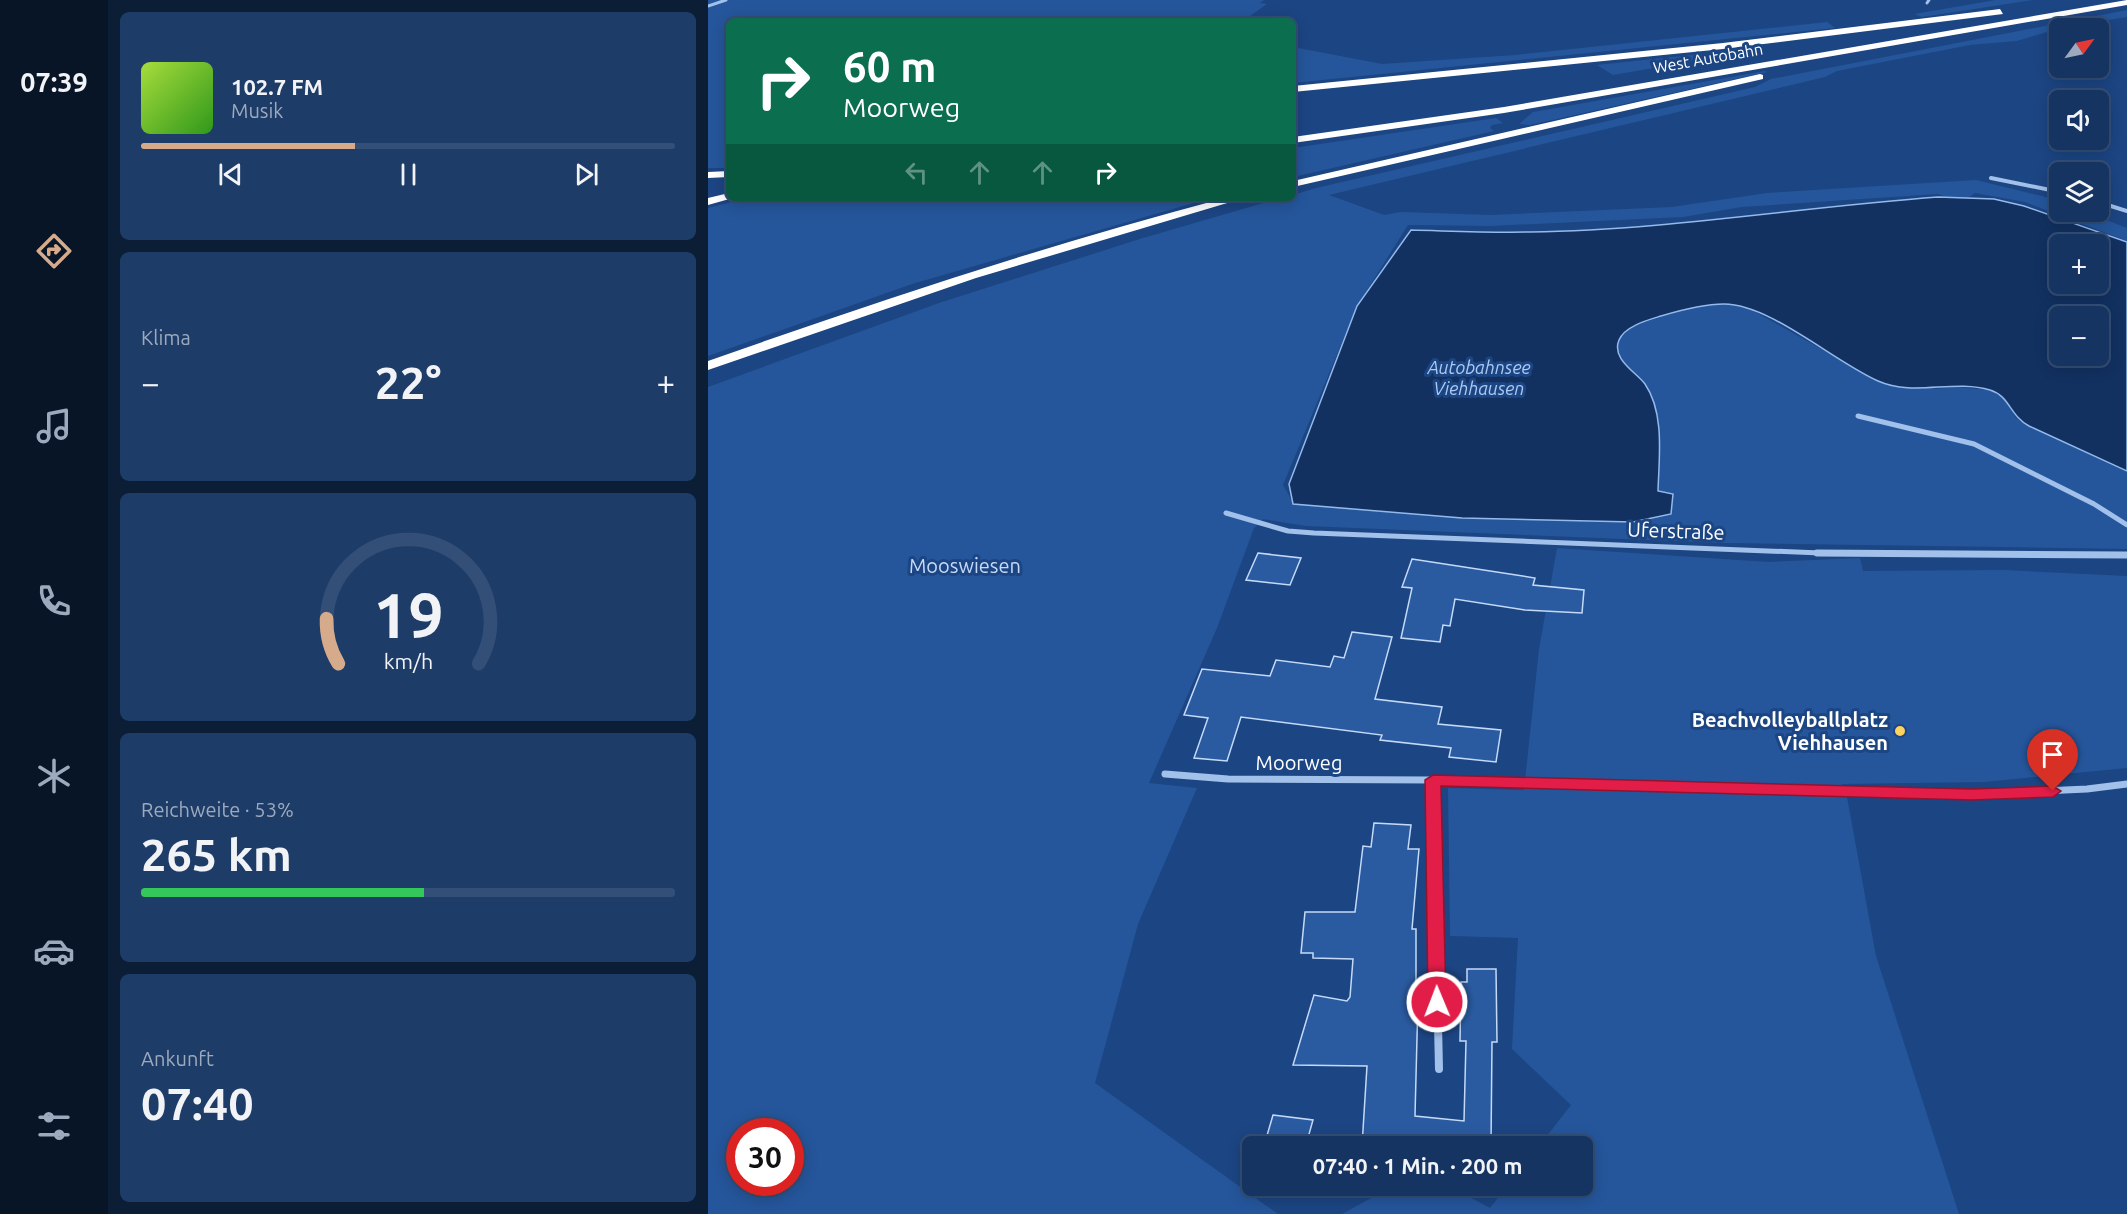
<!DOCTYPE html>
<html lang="de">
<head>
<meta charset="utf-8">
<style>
  :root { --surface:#153462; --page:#1e3c68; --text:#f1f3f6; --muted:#9daabe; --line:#344f77; --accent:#d6ab8b }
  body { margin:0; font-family:Ubuntu,sans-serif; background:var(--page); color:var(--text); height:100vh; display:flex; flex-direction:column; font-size:22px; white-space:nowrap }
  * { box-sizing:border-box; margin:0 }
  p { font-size:20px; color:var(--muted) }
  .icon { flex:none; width:33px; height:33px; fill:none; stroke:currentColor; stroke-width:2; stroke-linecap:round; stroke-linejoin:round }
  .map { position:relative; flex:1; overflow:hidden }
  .drawer { display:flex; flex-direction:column; gap:12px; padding:12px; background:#0c1d36; width:600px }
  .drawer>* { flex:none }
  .banner { position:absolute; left:18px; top:18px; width:570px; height:183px; border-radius:9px; box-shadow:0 3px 15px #0003,0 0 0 2px var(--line); background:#0b6e4f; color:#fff; overflow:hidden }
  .needle { width:39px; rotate:57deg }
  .controls { position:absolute; left:1341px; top:18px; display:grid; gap:12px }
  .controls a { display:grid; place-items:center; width:60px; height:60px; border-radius:9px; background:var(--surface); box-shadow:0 3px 15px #0003,0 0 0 2px var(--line); font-size:30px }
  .speed { position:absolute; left:18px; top:1118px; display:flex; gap:12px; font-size:30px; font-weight:700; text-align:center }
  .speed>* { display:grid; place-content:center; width:78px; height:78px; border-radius:50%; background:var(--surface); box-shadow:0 3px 15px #0003,0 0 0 2px var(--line); line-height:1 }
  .speed .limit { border:9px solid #d22; background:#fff; color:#111 }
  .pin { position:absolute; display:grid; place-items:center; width:51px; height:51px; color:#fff; margin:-62px -26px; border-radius:50% 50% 50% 0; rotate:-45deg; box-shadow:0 0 6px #0007 }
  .pin .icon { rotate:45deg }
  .me { position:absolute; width:66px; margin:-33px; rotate:359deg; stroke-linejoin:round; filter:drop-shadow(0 0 4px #0008) }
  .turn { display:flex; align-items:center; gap:21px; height:126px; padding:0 18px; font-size:27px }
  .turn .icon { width:78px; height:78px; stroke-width:2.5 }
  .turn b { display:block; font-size:42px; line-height:51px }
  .lanes { display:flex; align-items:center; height:57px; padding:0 18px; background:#0003; justify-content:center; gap:30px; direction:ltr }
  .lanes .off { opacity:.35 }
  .big { font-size:45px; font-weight:700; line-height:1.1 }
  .drawer .widget { flex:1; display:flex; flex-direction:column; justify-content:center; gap:9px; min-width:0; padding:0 21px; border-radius:9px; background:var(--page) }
  .drawer .dial { align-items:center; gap:0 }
  .dial svg { height:156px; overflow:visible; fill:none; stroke:var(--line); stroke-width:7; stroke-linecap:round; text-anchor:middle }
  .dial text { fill:var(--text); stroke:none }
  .song { display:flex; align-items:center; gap:18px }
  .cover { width:72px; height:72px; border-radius:9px; background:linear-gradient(135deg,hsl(80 70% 55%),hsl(110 70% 35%)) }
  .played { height:6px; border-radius:3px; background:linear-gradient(90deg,var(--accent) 40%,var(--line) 40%) }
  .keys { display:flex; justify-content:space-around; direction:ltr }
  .heat { display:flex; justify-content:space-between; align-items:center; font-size:33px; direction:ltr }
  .charge { height:9px; border-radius:4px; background:linear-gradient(90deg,#34c759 53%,var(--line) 0) }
  .trip { position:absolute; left:534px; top:1136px; width:351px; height:60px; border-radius:9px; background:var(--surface); box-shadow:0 3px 15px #0003,0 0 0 2px var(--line); font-weight:700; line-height:60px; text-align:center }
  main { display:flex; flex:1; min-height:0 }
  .tabs { display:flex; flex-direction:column; width:108px; justify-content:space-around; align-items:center; background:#081527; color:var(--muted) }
  .tabs .icon { width:42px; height:42px }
  .tabs .on { color:var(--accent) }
  .tabs b { font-size:27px; color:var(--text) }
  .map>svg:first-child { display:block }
  .green { fill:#25569b; fill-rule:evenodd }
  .water { fill:#123161; stroke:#94baec; stroke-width:1.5; fill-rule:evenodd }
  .building { fill:#2a5ba1; stroke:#c5daf8; stroke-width:1.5 }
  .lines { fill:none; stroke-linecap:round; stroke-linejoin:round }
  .street-far4 { stroke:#a1c0ea; stroke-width:3 }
  .street-far3 { stroke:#a1c0ea; stroke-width:4 }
  .street-far2 { stroke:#a1c0ea; stroke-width:5 }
  .street-far1 { stroke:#a1c0ea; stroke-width:7 }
  .street { stroke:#a1c0ea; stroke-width:8 }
  .highway { fill:#fff; fill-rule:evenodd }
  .route { fill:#e11d48; stroke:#92132f; stroke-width:1.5 }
  .poi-dot { fill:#fbd35e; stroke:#1c4583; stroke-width:2 }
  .labels { text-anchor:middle; stroke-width:6; stroke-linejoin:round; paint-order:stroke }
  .far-street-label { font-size:16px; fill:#fff; stroke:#1c4583 }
  .far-water-label { font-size:18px; font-style:italic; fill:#accaf2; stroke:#1c4583 }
  .street-label { font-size:20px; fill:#fff; stroke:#1c4583 }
  .park-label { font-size:20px; fill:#c5daf8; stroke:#1c4583 }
  .poi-label { font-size:20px; font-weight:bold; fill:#fff; stroke:#1c4583; text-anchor:end }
</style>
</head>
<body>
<main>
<nav class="tabs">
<b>07:39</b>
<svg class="icon on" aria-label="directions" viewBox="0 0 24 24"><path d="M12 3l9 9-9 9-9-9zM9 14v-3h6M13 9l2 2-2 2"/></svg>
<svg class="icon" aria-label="music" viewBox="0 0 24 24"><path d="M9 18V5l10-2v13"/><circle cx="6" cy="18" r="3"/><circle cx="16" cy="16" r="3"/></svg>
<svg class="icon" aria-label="phone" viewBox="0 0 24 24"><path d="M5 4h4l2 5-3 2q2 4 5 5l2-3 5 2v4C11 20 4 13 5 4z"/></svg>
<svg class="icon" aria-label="climate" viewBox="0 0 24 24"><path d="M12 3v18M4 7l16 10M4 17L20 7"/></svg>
<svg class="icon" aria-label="car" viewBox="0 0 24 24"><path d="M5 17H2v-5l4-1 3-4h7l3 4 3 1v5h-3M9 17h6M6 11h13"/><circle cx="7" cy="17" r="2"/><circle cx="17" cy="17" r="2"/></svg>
<svg class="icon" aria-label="filters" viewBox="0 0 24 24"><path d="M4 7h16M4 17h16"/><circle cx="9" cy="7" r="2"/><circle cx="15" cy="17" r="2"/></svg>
</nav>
<section class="drawer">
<div class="widget">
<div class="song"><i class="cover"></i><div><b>102.7 FM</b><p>Musik</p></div></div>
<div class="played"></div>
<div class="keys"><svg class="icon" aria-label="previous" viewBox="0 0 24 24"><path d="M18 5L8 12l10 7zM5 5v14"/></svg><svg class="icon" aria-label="pause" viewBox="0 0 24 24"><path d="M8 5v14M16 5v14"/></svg><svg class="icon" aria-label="next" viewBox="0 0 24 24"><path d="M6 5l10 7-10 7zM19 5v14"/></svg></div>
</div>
<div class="widget"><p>Klima</p>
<div class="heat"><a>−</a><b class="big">22°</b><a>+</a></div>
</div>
<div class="widget dial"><svg viewBox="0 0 100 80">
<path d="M14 69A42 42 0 1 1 86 69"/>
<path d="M14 69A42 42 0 0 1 8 46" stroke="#d6ab8b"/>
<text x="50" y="56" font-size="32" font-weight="700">19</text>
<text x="50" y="72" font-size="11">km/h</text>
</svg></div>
<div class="widget"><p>Reichweite · 53%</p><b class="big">265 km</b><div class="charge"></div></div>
<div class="widget"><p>Ankunft</p><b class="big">07:40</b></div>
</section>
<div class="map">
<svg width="1419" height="1214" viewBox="0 0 1419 1214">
  <rect width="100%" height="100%" fill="#1c4583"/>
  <path class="green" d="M0 0H556L552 3 559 4 535 21H21V168H0Z
    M1288 0H1325L1214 17 1206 14Z
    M1419 10V17L1352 28 1309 41 1262 45 1129 71 1117 77 621 195 676 215 693 212 782 215 964 207 1059 193 1268 180 1346 199 1351 202 1352 212H1377L1419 228V241L1317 202 1267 193 1253 203 1230 194 1034 207 975 217 782 226 700 225 649 306 575 485 586 504 754 518 925 522 950 492 951 451 927 373 915 363 909 351 911 339 922 329 937 321 988 307 1017 304 1042 309 1169 380 1226 389 1247 387 1282 390 1296 397 1308 418 1321 426 1419 471V549L1015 543 598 526 555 519 546 528 509 628 441 783 489 788 430 924 387 1083 570 1214H0V387L231 303 435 238 573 198H585V195L608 188 1047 87 1063 79ZM32 1131H82V1182H32Z
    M1119 22 1127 28 585 83V47L674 64 807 55Z
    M1041 49 1045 51 905 75 889 65Z
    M1057 71 1059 72 822 125 811 124 825 112Z
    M788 118 795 123 784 125 782 128 786 131 585 177V148Z
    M40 198H503L204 284 0 356V208Z
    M849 548 1061 562 1152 558 1155 571 1295 570 1419 576V768L1276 782 1134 784 1139 797 1168 956 1251 1214H634L687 1185H739L782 1208 800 1185H874V1146H831L863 1105 804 1049 810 938 742 936 740 788 816 790 831 649Z"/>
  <path class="water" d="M1230 197 1286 199 1316 206 1419 242V471L1321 426C1301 415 1302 396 1282 390 1245 379 1206 397 1170 381 1125 361 1062 304 1016 304 995 304 973 310 953 316 940 320 917 326 911 340 903 359 928 372 937 384 957 413 951 458 950 491L965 494 963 514 925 522 754 518 585 504 581 484 649 306 703 230C743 231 782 233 822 232 958 230 1094 207 1230 197ZM1352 244H1390V284H1352ZM1352 316H1390V356H1352Z"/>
  <path class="building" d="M550 553 593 558 582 585 538 580Z
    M704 559 827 578 825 585 876 590 874 613 817 610 747 599 742 626 735 625 732 642 693 638 704 588 694 587Z
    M644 632 684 637 667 699 734 707 730 724 793 730 788 762 741 757 743 748 672 740 674 735 533 717 519 761 486 758 500 718 476 715 494 669 562 676 568 660 622 667 626 656 636 658Z
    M666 823 703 825 700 849H711L704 929H708V998L710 999 707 1116 756 1121 758 1041H752L753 982H759V969H788L789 1042H784L783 1146H654L659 1066 585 1065 606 995 639 1001 642 997 645 959 605 958V953H593L597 912H647L655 846 663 847Z
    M565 1115 605 1120 598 1145 558 1139Z"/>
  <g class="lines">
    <path class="street-far4" d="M1219 3 1221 0
      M0 6 18 0"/>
    <path class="street-far3" d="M1283 178 1352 192
      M1390 202 1419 211"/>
    <path class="street-far2" d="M1150 416 1266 444 1386 504 1419 525
      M518 513 580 531 606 533 1113 553 1317 554"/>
    <path class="street-far1" d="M1109 553 1419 555
      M457 774 520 779 725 780 1264 794 1379 789 1419 784
      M725 780 726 846"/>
    <path class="street" d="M726 844 731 1069"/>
    <path class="highway" d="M1419 0V5L796 113 585 143V137L796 107Z
      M1292 9 1295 14 1015 49 585 92V86L1015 43Z
      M1052 74 1055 75V79L585 187V181Z
      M21 171V177L0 178V172Z
      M21 193V198H25L0 205V198Z
      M517 198H536L268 278 0 370V361C170 301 342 244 517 198Z"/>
  </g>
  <path class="route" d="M725 775 1264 789 1345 786 1353 791 1345 797 1264 800 733 786 738 1002 736 1008 729 1010 723 1008 720 1002 717 780Z"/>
  <circle class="poi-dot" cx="1192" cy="731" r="6"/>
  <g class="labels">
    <g class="far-street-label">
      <text transform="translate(1000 58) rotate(-10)" y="6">West Autobahn</text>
    </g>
    <g class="far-water-label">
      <text x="771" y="374">Autobahnsee<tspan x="771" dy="21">Viehhausen</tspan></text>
    </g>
    <g class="street-label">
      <text transform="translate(968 531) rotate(2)" y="7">Uferstraße</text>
      <text x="591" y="770">Moorweg</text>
    </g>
    <g class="park-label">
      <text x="257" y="573">Mooswiesen</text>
    </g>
    <g class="poi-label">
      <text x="1180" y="727">Beachvolleyballplatz<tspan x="1180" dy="23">Viehhausen</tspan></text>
    </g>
  </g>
</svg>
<div class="controls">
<a><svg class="needle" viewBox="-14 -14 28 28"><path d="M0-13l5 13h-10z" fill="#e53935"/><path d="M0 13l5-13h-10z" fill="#9daabe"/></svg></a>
<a><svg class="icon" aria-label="sound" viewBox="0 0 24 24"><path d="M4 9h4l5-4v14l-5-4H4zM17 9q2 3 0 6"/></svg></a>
<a><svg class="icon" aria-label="layers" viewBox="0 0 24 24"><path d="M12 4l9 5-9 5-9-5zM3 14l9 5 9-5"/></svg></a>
<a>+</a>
<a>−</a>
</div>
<div class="speed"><div class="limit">30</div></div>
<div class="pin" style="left:1345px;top:791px;background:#d93025"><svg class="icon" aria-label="arrive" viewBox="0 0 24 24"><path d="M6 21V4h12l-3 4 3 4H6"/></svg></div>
<svg class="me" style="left:729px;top:1002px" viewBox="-20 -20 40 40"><circle r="17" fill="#e11d48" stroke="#fff" stroke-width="3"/><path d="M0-11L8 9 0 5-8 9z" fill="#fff"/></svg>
<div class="trip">07:40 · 1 Min. · 200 m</div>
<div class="banner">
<div class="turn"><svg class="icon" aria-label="right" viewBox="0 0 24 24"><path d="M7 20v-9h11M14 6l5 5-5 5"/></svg><div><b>60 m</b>Moorweg</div></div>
<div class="lanes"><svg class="icon off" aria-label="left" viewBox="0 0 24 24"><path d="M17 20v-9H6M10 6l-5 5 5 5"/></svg><svg class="icon off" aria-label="ahead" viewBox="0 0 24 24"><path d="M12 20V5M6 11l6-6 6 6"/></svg><svg class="icon off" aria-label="ahead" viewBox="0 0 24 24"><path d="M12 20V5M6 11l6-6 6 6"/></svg><svg class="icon" aria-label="right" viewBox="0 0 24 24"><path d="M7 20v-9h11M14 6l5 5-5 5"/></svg></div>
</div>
</div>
</main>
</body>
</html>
